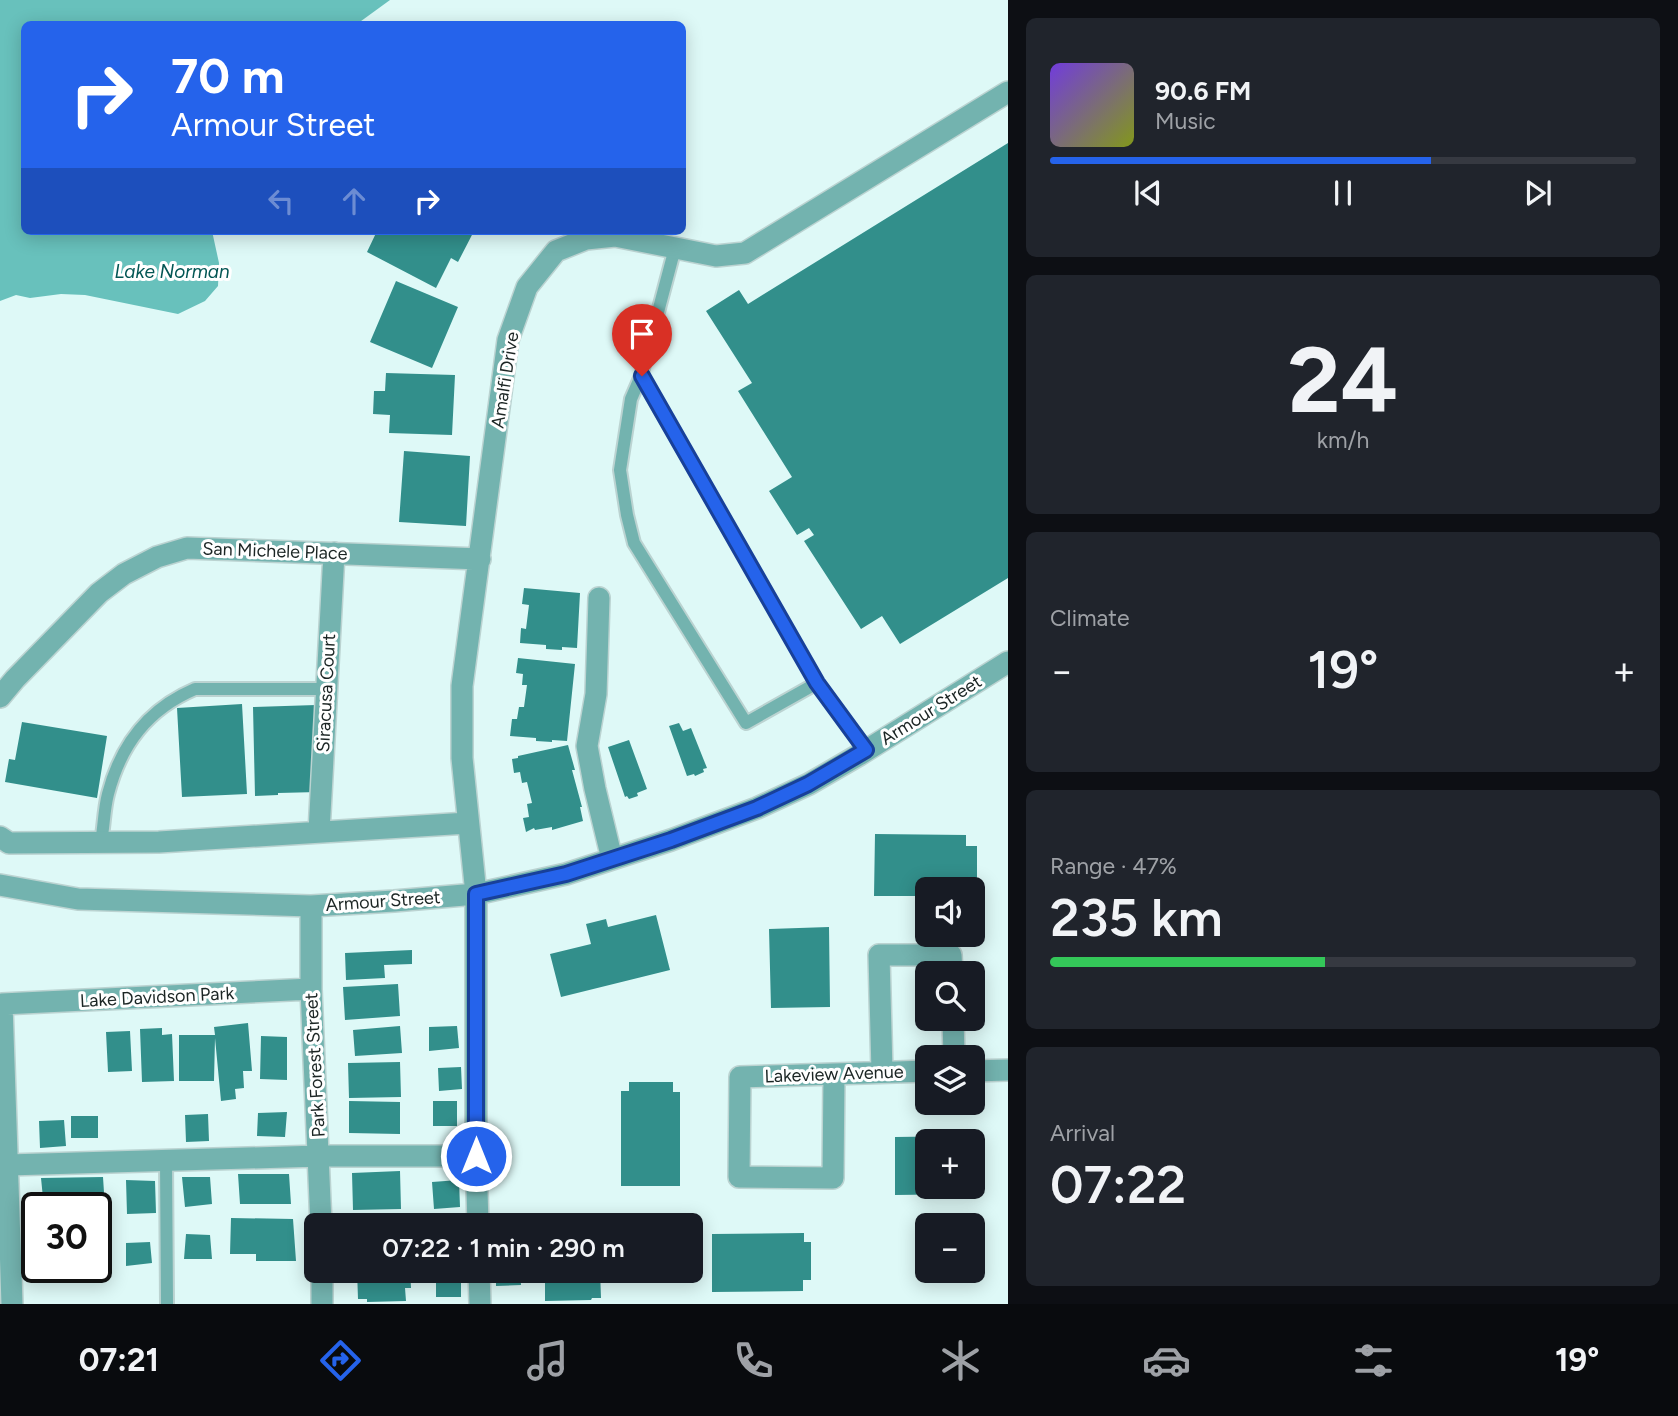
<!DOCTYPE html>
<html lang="en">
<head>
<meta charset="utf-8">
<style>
  :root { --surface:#171b24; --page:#20242c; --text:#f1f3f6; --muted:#9ea1a6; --line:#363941; --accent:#2563eb }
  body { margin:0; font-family:Figtree,sans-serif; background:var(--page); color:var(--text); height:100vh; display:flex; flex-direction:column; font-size:26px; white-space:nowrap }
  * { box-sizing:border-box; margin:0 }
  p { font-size:23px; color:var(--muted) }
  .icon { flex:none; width:38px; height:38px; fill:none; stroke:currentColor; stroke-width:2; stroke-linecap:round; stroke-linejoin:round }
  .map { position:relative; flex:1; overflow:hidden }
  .drawer { display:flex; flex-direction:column; gap:18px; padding:18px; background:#0d0f14; width:670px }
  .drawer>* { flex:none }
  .banner { position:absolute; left:21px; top:21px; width:665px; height:214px; border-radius:10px; box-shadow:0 4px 18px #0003; background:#2563eb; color:#fff; overflow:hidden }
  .tools { position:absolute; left:915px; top:877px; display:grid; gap:14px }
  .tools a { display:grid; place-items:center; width:70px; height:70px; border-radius:10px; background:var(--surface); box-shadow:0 4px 18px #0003; font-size:35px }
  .speed { position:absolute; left:21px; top:1192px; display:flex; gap:14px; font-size:35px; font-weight:700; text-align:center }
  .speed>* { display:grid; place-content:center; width:91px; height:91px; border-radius:50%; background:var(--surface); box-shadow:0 4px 18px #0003; line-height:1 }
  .speed .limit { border:4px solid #111; border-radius:10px; background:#fff; color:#111 }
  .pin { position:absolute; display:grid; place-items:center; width:60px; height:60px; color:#fff; margin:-72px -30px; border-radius:50% 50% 50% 0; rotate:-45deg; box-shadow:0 0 7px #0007 }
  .pin .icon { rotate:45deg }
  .me { position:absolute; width:77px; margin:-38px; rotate:0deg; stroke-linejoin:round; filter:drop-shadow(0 0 5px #0008) }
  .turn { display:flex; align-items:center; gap:24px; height:147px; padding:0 35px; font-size:32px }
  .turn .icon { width:91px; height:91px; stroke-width:2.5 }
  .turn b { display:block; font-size:49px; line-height:60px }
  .lanes { display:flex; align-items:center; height:66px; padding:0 35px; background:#0003; justify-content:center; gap:35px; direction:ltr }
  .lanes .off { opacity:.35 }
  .big { font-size:52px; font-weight:600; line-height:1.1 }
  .drawer .widget { flex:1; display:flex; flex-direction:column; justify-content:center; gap:10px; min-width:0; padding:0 24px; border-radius:10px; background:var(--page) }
  .drawer .dial { align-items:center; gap:0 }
  .dial b { font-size:91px; line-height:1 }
  .song { display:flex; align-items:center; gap:21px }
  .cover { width:84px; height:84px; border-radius:10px; background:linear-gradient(135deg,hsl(260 70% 55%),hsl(70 70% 35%)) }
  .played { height:7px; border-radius:4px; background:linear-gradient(90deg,var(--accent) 65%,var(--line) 65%) }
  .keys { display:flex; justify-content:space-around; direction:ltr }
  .heat { display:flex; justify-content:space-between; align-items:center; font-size:38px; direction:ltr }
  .charge { height:10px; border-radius:5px; background:linear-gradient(90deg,#34c759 47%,var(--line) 0) }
  .trip { position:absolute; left:304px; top:1213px; width:399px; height:70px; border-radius:10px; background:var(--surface); box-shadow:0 4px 18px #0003; font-weight:600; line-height:70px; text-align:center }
  .menu { display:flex; height:112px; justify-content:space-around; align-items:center; background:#090b0e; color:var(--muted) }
  .menu .icon { width:49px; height:49px }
  .menu .on { color:var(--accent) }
  .menu b { font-size:32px; color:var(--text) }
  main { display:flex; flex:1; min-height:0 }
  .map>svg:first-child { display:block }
  .water { fill:#68c1bc }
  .building { fill:#328f8b }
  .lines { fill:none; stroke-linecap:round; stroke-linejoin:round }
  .lane-casing { stroke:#bbd3d1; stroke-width:16 }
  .street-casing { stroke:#bbd3d1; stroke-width:24 }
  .lane { stroke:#73b3af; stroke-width:12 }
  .street { stroke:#73b3af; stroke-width:21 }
  .route-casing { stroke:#184099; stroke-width:18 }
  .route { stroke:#2563eb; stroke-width:12 }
  .labels { text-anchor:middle; stroke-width:6; stroke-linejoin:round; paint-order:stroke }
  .street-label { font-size:18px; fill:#1b2524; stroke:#fff }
  .water-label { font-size:19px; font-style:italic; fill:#035654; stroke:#fff }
</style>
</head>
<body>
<main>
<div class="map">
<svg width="1008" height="1304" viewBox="0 0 1008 1304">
  <rect width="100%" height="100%" fill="#def9f7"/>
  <path class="water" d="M0 0H390L357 24H24V231H212L219 263 218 286 205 301 178 314 85 295 61 294 30 298 16 295 0 301Z"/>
  <path class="building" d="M1008 143V578L900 644 882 616 861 629 804 541 814 535 809 528 797 535 769 491 792 477 738 391 752 383 706 311 739 290 748 304Z
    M377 231H474L458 262 451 258 436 288 367 252Z
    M396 281 458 307 432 368 370 342Z
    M386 373 455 375 452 435 389 433 390 415 373 414 374 391H385Z
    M404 451 470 456 466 526 399 522Z
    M524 588 580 593 577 648 562 647V650L546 649V645L520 643 521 628 526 629 529 605 522 604Z
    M518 658 575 664 567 741 552 740V742L536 741V738L510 736 512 719H517L519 707H524L527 685H522L523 674 516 673Z
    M242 704 247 794 182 797 177 708Z
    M316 705 318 792 278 793V795L255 796 253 707Z
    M22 722 107 736 97 798 5 782 9 759 15 760Z
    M679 723 683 731 691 728 707 768 703 769 704 772 695 776 694 774 687 776 669 726Z
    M629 740 647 789 637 793 638 796 629 799 627 796 625 797 608 747Z
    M568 745 575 770H572L582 807H580L583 821 552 830V827L535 830 534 828 526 832 523 818 529 817 527 804 532 803 527 782 522 783 520 772 514 773 512 759 518 758V756Z
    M875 834 966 835V846H977V885H966L965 889H928V896H874Z
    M656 915 670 970 561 997 550 954 591 944 586 924 606 919 608 927Z
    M829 927 830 1007 771 1008 769 929Z
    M412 950V964L384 965 385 978 346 980 345 953Z
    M398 984 400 1016 345 1020 343 987Z
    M248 1023 252 1071H243L244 1088 235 1089 236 1099 221 1101 215 1038 214 1081H179V1035H215L214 1027Z
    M400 1026 402 1053 355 1056 353 1030Z
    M457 1026 459 1048 429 1051V1027Z
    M162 1028V1035L172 1034 174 1081 142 1082 140 1029Z
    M130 1031 132 1071 108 1072 106 1032Z
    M261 1036 287 1037V1080L260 1079Z
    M400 1062 401 1097 349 1098 348 1063Z
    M461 1067 462 1089 439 1091 438 1068Z
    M629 1082H673V1092H680V1186H621V1091H629Z
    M349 1101 400 1102V1134L349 1133Z
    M433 1101H457V1126H433Z
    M287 1112 285 1137 257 1136 258 1113Z
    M208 1114 209 1141 186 1142 185 1115Z
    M71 1116H98V1138H71Z
    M64 1120 66 1146 40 1148 39 1121Z
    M970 1136V1141H928V1186H970V1194L895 1195V1137Z
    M400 1171 401 1209 353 1210 352 1173Z
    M238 1174H289L291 1204H240Z
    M103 1177 105 1208H44L41 1178Z
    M182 1177H210L212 1204 185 1207Z
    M126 1180 155 1181 156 1213 127 1214Z
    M459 1180 460 1207 434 1209 432 1182Z
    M231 1218 293 1219 296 1261H256V1254H230Z
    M100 1220 103 1252H96V1221Z
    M408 1220 409 1225H353V1221Z
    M804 1233V1242H811V1280H803V1291L712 1292V1234Z
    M186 1234 210 1235 212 1259H184Z
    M150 1242 152 1263 126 1266V1243Z
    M357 1270H410L411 1288H405L406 1301 367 1302V1299H358Z
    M496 1270H520L521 1285 496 1286Z
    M550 1270H600L601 1298H592L591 1300 545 1301V1280H550Z
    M461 1273V1297H436V1274Z"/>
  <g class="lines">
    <defs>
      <path id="lane" d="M675 248 641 376 631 399 620 470 627 515 634 543 746 723 817 683 866 750
        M641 376 817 683
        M101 842C104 826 104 809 108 794 121 744 148 709 195 689H327
        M166 1160 167 1304"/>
      <path id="street" d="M599 598 596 694 587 746 595 789 612 859
        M0 697 15 679 99 593 124 574 157 557 187 548 480 559
        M319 832 334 553
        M0 837 9 843 159 842 468 823
        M0 885 78 899 311 906 394 901 476 894 566 874 671 840 757 808 809 784 859 755 1008 662
        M311 906V989L321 1225
        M953 1018 954 1057
        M973 1071 1008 1070
        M882 1072 879 955H951L952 973
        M834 1075 833 1178 739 1177 740 1077 928 1071
        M8 1165 319 1156H476
        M478 1225 476 1156V894L462 758V686L508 340 527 287 556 251 586 239 615 236 716 256 745 253 1008 92
        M322 1270V1304
        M479 1270 480 1304
        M12 1304 2 1004 311 989"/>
    </defs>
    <use href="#lane" class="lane-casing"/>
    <use href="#street" class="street-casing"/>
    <use href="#lane" class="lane"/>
    <use href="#street" class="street"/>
  </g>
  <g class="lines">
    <defs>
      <path id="route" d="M476 1156V894L566 874 671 840 757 808 808 784 866 750 817 683 642 376"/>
    </defs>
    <use href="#route" class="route-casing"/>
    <use href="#route" class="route"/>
  </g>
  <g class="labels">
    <g class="street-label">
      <text transform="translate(505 380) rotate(-81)" y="6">Amalfi Drive</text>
      <text transform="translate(275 551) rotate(2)" y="6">San Michele Place</text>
      <text transform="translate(326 693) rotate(-87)" y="6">Siracusa Court</text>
      <text transform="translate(931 710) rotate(-32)" y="6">Armour Street</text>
      <text transform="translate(383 901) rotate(-4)" y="6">Armour Street</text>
      <text transform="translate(157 997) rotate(-3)" y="6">Lake Davidson Park</text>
      <text transform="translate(315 1065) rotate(-93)" y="6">Park Forest Street</text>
      <text transform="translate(834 1074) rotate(-2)" y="6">Lakeview Avenue</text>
    </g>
    <g class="water-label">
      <text x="172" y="278">Lake Norman</text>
    </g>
  </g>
</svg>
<div class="tools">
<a><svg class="icon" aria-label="sound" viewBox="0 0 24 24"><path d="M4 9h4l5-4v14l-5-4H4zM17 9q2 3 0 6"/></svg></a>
<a><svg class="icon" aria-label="search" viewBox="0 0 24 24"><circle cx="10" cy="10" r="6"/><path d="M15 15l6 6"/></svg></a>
<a><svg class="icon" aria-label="layers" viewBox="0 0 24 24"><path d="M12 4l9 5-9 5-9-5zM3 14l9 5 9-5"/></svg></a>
<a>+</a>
<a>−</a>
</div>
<div class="speed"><div class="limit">30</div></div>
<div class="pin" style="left:642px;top:376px;background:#d93025"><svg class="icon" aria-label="arrive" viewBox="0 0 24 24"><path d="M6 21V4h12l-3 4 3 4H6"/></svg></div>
<svg class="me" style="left:476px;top:1156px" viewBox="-20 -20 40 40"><circle r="17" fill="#2563eb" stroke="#fff" stroke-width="3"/><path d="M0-11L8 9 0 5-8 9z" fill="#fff"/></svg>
<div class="trip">07:22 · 1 min · 290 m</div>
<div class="banner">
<div class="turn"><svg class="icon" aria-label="right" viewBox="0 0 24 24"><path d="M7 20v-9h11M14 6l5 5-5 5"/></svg><div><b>70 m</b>Armour Street</div></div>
<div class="lanes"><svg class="icon off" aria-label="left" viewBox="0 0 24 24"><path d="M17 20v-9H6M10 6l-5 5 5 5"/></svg><svg class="icon off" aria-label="ahead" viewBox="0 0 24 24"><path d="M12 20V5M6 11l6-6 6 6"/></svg><svg class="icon" aria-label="right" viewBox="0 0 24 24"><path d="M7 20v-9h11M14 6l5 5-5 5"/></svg></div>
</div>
</div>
<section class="drawer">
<div class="widget">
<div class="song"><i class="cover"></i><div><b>90.6 FM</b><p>Music</p></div></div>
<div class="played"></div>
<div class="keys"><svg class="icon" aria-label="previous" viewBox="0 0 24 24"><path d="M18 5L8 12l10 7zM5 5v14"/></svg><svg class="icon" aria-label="pause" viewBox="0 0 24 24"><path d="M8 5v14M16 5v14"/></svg><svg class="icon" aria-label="next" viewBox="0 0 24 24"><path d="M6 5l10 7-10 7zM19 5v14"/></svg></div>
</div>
<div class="widget dial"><b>24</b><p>km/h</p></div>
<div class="widget"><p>Climate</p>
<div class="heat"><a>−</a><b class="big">19°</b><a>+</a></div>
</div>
<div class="widget"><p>Range · 47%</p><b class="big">235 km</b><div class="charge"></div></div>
<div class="widget"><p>Arrival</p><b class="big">07:22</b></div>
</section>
</main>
<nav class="menu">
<b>07:21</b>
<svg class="icon on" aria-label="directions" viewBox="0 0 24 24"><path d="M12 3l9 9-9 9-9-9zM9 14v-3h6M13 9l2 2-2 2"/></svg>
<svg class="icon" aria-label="music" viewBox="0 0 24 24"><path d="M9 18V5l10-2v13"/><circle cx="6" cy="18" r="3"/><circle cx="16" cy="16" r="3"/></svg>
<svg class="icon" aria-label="phone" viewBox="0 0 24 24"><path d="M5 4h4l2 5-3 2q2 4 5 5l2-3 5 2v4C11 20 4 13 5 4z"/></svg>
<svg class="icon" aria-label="climate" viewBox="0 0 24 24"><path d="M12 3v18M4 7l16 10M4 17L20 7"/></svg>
<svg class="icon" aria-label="car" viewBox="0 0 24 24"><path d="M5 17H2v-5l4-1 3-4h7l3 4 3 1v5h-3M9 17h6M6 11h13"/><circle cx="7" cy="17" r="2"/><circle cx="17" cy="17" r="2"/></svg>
<svg class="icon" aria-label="filters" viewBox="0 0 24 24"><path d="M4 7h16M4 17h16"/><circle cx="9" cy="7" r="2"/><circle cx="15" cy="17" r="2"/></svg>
<b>19°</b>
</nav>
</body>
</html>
